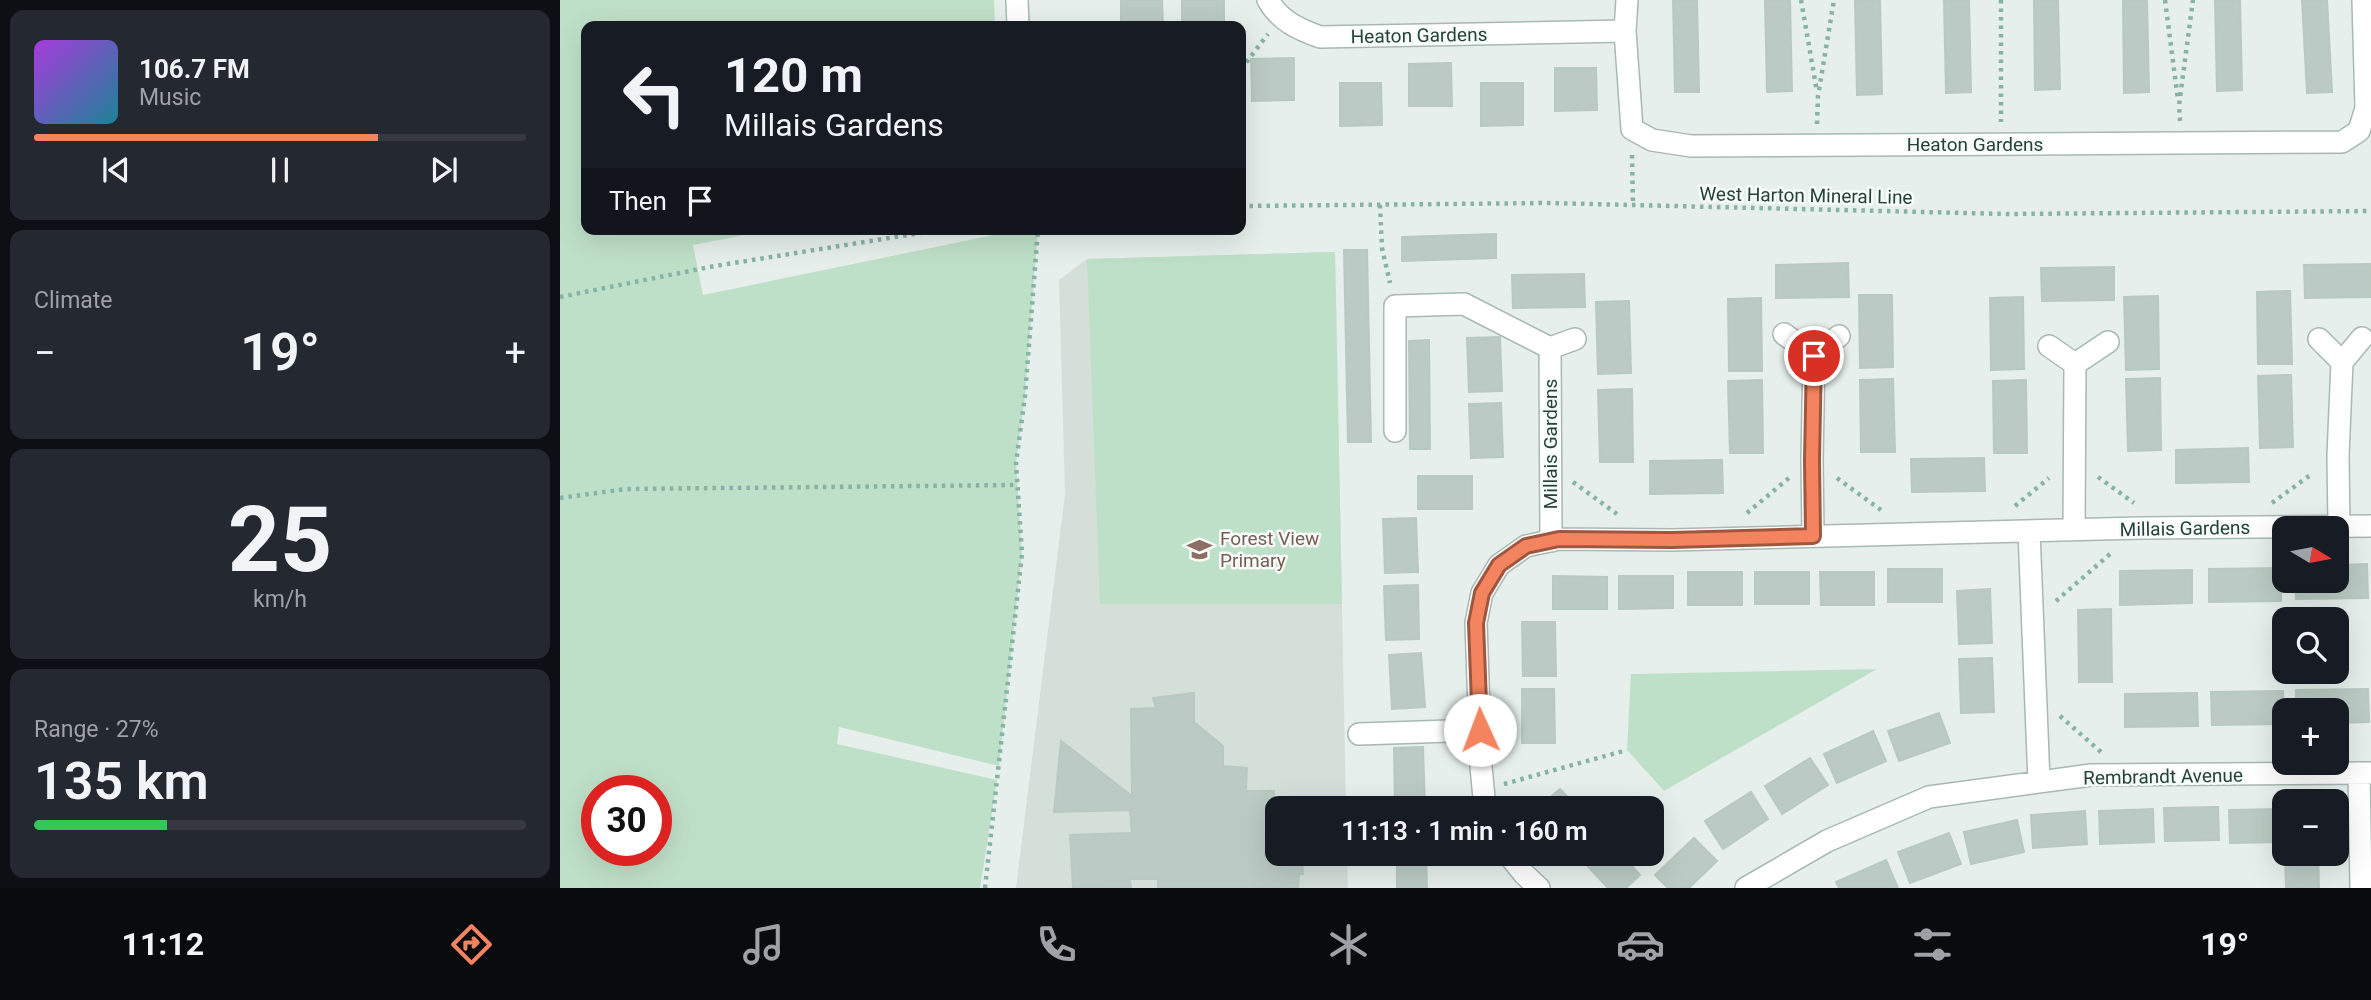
<!DOCTYPE html>
<html lang="en">
<head>
<meta charset="utf-8">
<style>
  :root { --surface:#171b24; --page:#242831; --text:#f1f3f6; --muted:#9ea1a6; --line:#363941; --accent:#f4845f }
  body { margin:0; font-family:Roboto,sans-serif; background:var(--page); color:var(--text); height:100vh; display:flex; flex-direction:column; font-size:26px; white-space:nowrap }
  * { box-sizing:border-box; margin:0 }
  p { font-size:23px; color:var(--muted) }
  .icon { flex:none; width:38px; height:38px; fill:none; stroke:currentColor; stroke-width:2; stroke-linecap:round; stroke-linejoin:round }
  .map { position:relative; flex:1; overflow:hidden }
  .panel { display:flex; flex-direction:column; gap:10px; padding:10px; background:#0d0f14; width:560px }
  .panel>* { flex:none }
  .top-card { position:absolute; left:21px; top:21px; width:665px; height:214px; border-radius:14px; box-shadow:0 7px 28px #0002; background:#171b24; color:var(--text); overflow:hidden }
  .needle { width:46px; rotate:100deg }
  .controls { position:absolute; left:1712px; top:516px; display:grid; gap:14px }
  .controls a { display:grid; place-items:center; width:77px; height:77px; border-radius:14px; background:var(--surface); box-shadow:0 7px 28px #0002; font-size:35px }
  .speed { position:absolute; left:21px; top:775px; display:flex; gap:14px; font-size:35px; font-weight:700; text-align:center }
  .speed>* { display:grid; place-content:center; width:91px; height:91px; border-radius:50%; background:var(--surface); box-shadow:0 7px 28px #0002; line-height:1 }
  .speed .limit { border:10px solid #d22; background:#fff; color:#111 }
  .pin { position:absolute; display:grid; place-items:center; width:60px; height:60px; color:#fff; margin:-30px; border:4px solid #fff; border-radius:50%; box-shadow:0 2px 7px #0007 }
  .me { position:absolute; width:77px; margin:-38px; rotate:358deg; stroke-linejoin:round; filter:drop-shadow(0 0 5px #0008) }
  .turn { display:flex; align-items:center; gap:24px; height:147px; padding:0 28px; font-size:32px }
  .turn .icon { width:91px; height:91px; stroke-width:2.5 }
  .turn b { display:block; font-size:49px; line-height:60px }
  .then { display:flex; align-items:center; height:66px; padding:0 28px; background:#0003; gap:14px; font-size:26px }
  .big { font-size:52px; font-weight:600; line-height:1.1 }
  .panel .card { flex:1; display:flex; flex-direction:column; justify-content:center; gap:10px; min-width:0; padding:0 24px; border-radius:14px; background:var(--page) }
  .panel .dial { align-items:center; gap:0 }
  .dial b { font-size:91px; line-height:1 }
  .song { display:flex; align-items:center; gap:21px }
  .cover { width:84px; height:84px; border-radius:10px; background:linear-gradient(135deg,hsl(280 70% 55%),hsl(190 70% 35%)) }
  .played { height:7px; border-radius:4px; background:linear-gradient(90deg,var(--accent) 70%,var(--line) 70%) }
  .keys { display:flex; justify-content:space-around; direction:ltr }
  .heat { display:flex; justify-content:space-between; align-items:center; font-size:38px; direction:ltr }
  .charge { height:10px; border-radius:5px; background:linear-gradient(90deg,#34c759 27%,var(--line) 0) }
  .trip { position:absolute; left:705px; top:796px; width:399px; height:70px; border-radius:14px; background:var(--surface); box-shadow:0 7px 28px #0002; font-weight:600; line-height:70px; text-align:center }
  .menu { display:flex; height:112px; justify-content:space-around; align-items:center; background:#090b0e; color:var(--muted) }
  .menu .icon { width:49px; height:49px }
  .menu .on { color:var(--accent) }
  .menu b { font-size:32px; color:var(--text) }
  main { display:flex; flex:1; min-height:0 }
  .map>svg:first-child { display:block }
  .built { fill:#d4dfda }
  .green { fill:#bfe0c8; fill-rule:evenodd }
  .building { fill:#bbcac4; stroke:#b8c9c2; stroke-width:2 }
  .lines { fill:none; stroke-linecap:round; stroke-linejoin:round }
  .minor-casing { stroke:#a8b8b2; stroke-width:24 }
  .path { stroke:#86b3a5; stroke-width:4.5; stroke-dasharray:3.5 5; stroke-linecap:butt }
  .minor { stroke:#fff; stroke-width:21 }
  .route-casing { stroke:#9f563e; stroke-width:18 }
  .route { stroke:#f4845f; stroke-width:12 }
  .labels { text-anchor:middle; stroke-width:5; stroke-linejoin:round; paint-order:stroke }
  .street-label { font-size:19px; fill:#24423a; stroke:#f7fbf9 }
  .education-label { font-size:19px; fill:#785e54; stroke:#f7fbf9; text-anchor:start }
</style>
</head>
<body>
<main>
<section class="panel">
<div class="card">
<div class="song"><i class="cover"></i><div><b>106.7 FM</b><p>Music</p></div></div>
<div class="played"></div>
<div class="keys"><svg class="icon" aria-label="previous" viewBox="0 0 24 24"><path d="M18 5L8 12l10 7zM5 5v14"/></svg><svg class="icon" aria-label="pause" viewBox="0 0 24 24"><path d="M8 5v14M16 5v14"/></svg><svg class="icon" aria-label="next" viewBox="0 0 24 24"><path d="M6 5l10 7-10 7zM19 5v14"/></svg></div>
</div>
<div class="card"><p>Climate</p>
<div class="heat"><a>−</a><b class="big">19°</b><a>+</a></div>
</div>
<div class="card dial"><b>25</b><p>km/h</p></div>
<div class="card"><p>Range · 27%</p><b class="big">135 km</b><div class="charge"></div></div>
</section>
<div class="map">
<svg width="1811" height="888" viewBox="0 0 1811 888">
  <rect width="100%" height="100%" fill="#e6efeb"/>
  <path class="built" d="M775 252 786 808H718V854H787L788 888H456L505 494 499 280 527 259Z"/>
  <path class="green" d="M0 0H434L435 26H26V229H216L133 245 143 295 463 229H478L465 396 456 463 462 554 439 766 279 727 277 744 437 780 420 888H0ZM96 791V850H37V791Z
    M775 252 782 604H540L527 259Z
    M1317 669 1104 791 1067 750 1071 674Z"/>
  <path class="building" d="M561 0H602L603 26H561Z
    M622 0H664V26H622Z
    M1113 0H1137L1139 92H1115Z
    M1205 0H1230L1232 91 1207 92Z
    M1295 0H1320L1322 94 1297 95Z
    M1384 0H1409L1411 92 1386 93Z
    M1474 0H1498L1500 89 1475 90Z
    M1563 0H1587L1589 92 1564 93Z
    M1655 0H1680L1682 90 1657 91Z
    M1742 0H1767L1772 92 1747 93Z
    M734 58V100L692 101 691 59Z
    M891 63 892 106H849V64Z
    M995 68H1036L1037 110 995 111Z
    M780 83H821L822 125 780 126Z
    M921 83H963V125L921 126Z
    M936 234V258L842 261V237Z
    M784 250H807L811 442H788Z
    M1288 263 1289 297 1216 298V265Z
    M1811 264V297L1745 298 1744 265Z
    M1554 267V300L1482 301 1481 268Z
    M1024 274 1025 307 953 308 952 275Z
    M1730 291 1732 364H1698L1697 292Z
    M1299 295H1332L1333 367 1300 368Z
    M1598 296 1599 369 1566 370 1564 297Z
    M1463 297 1464 369 1431 370 1430 298Z
    M1201 298 1202 371H1169L1168 299Z
    M1069 301 1071 373 1038 374 1036 302Z
    M940 337 942 391 909 392 907 338Z
    M869 340 870 449H850L849 341Z
    M1731 375 1733 447 1700 448 1698 376Z
    M1600 378 1601 450 1568 451 1566 379Z
    M1333 379 1335 452H1301L1300 380Z
    M1202 380 1203 453H1170L1168 381Z
    M1466 380 1467 453H1434L1433 381Z
    M1072 389 1073 462H1040L1038 390Z
    M941 403 943 457 911 458 909 404Z
    M1688 448 1689 482 1616 483V450Z
    M1424 458 1425 491 1352 492 1351 459Z
    M1162 460 1163 493 1090 494V461Z
    M858 476H912V509H858Z
    M856 518 858 572 825 573 823 519Z
    M1807 564 1808 598 1736 599 1735 581H1776V565Z
    M1721 568V601L1649 602V569Z
    M1328 569H1382V602H1328Z
    M1632 570V603L1560 605V571Z
    M1128 572H1182V605H1128Z
    M1195 572H1249V604H1195Z
    M1260 572H1314V605H1261Z
    M993 576 1047 577V609H993Z
    M1059 576H1113V608L1059 609Z
    M858 585 859 639 826 640 824 586Z
    M1430 589 1432 643 1399 644 1397 591Z
    M1551 609 1552 682H1519L1518 610Z
    M962 622H995L996 676H963Z
    M861 653 865 707 832 709 829 655Z
    M1432 658 1434 712 1401 713 1399 659Z
    M962 689H994L995 743H962Z
    M1808 689 1809 722 1776 723V710H1736V690Z
    M1723 691 1724 724 1652 725 1651 692Z
    M634 693V722L663 746V766L687 768 686 791H714V804H741V808H718V854H742L743 874H739L738 888H598V879H570L571 888 513 887 510 835 572 833 570 810 494 812 501 741 572 796 571 709 596 708 593 698Z
    M1637 693 1638 726 1565 727V694Z
    M1379 713 1390 743 1339 761 1328 731Z
    M1313 731 1326 761 1277 783 1264 754Z
    M863 747 865 808H835L834 748Z
    M1250 758 1268 785 1222 814 1205 786Z
    M1000 789 1018 808H978Z
    M1191 792 1208 819 1163 849 1145 821Z
    M1658 807 1659 840 1605 841 1604 808Z
    M1593 809 1594 842 1540 844 1539 811Z
    M1722 809 1723 842 1670 843 1669 810Z
    M1525 811 1527 844 1473 848 1471 815Z
    M1457 820 1464 852 1411 864 1404 832Z
    M1389 833 1401 864 1350 883 1338 852Z
    M1134 838 1157 861 1129 888H1108L1095 875Z
    M837 854H866L867 888H837Z
    M1023 854H1061L1080 875 1066 888H1048L1019 857Z
    M1725 854H1758L1759 888H1726Z
    M1326 860 1338 888H1279L1276 882Z"/>
  <g class="lines">
    <defs>
      <path id="minor" d="M457 0 458 26
        M708 0C720 21 738 29 760 37L1065 31
        M1067 0 1065 31 1072 129 1092 140 1131 146 1782 142 1799 131 1806 108 1803 0
        M1224 334 1254 356 1279 336
        M1759 339 1782 362 1802 338
        M1489 346 1515 364 1548 342
        M990 348 991 541
        M835 431V306L904 304 990 348 1015 339
        M1779 526 1778 456 1782 362
        M1514 529 1515 364
        M1469 531 1479 782
        M1253 536 1252 460 1254 356
        M799 734 920 730
        M1799 773 1801 888
        M925 808 921 767 916 623 922 593 939 565 966 546 999 539 1112 540 1580 528 1811 526
        M948 854 964 874 979 888
        M1186 888 1267 841 1369 797 1531 775 1811 773"/>
    </defs>
    <use href="#minor" class="minor-casing"/>
    <path class="path" d="M1241 0 1257 92
      M1441 0V122
      M1605 0 1618 100
      M681 69 708 34
      M1620 121 1619 105 1633 0
      M1257 124 1258 96 1274 0
      M1072 155 1073 205
      M820 205 822 248 830 283
      M681 206 988 203 1447 214 1811 211
      M0 297 155 266 385 229
      M1538 477 1574 503
      M1277 478 1321 510
      M1013 482 1057 514
      M0 498 66 489 455 485
      M1712 503 1753 473
      M1455 506 1489 478
      M1187 513 1229 478
      M1496 601 1550 554
      M1500 716 1541 752
      M944 784 1067 750
      M425 888 462 554 456 463 465 396 478 229"/>
    <use href="#minor" class="minor"/>
  </g>
  <g class="lines">
    <defs>
      <path id="route" d="M920 730 916 623 922 593 939 565 966 546 999 539 1112 540 1253 536 1252 460 1254 356"/>
    </defs>
    <use href="#route" class="route-casing"/>
    <use href="#route" class="route"/>
  </g>
  <defs>
    <symbol id="school-bare" viewBox="-9 -9 18 18"><path d="M0-5L7-2L0 1L-7-2ZM-4 1L0 2.5L4 1V4Q0 6-4 4Z" fill="#8d6e63" stroke="#f7fbf9" stroke-width="2.5" paint-order="stroke"/></symbol>
  </defs>
  <g fill-rule="evenodd">
    <use href="#school-bare" x="622" y="532" width="35" height="35"/>
  </g>
  <g class="labels">
    <g class="street-label">
      <text transform="translate(859 35) rotate(-1)" y="7">Heaton Gardens</text>
      <text x="1415" y="151">Heaton Gardens</text>
      <text transform="translate(1246 195) rotate(1)" y="7">West Harton Mineral Line</text>
      <text transform="translate(990 444) rotate(-90)" y="7">Millais Gardens</text>
      <text transform="translate(1625 528) rotate(-1)" y="7">Millais Gardens</text>
      <text transform="translate(1603 776) rotate(-1)" y="7">Rembrandt Avenue</text>
    </g>
    <g class="education-label">
      <text x="660" y="545">Forest View<tspan x="660" dy="22">Primary</tspan></text>
    </g>
  </g>
</svg>
<div class="controls">
<a><svg class="needle" viewBox="-14 -14 28 28"><path d="M0-13l5 13h-10z" fill="#e53935"/><path d="M0 13l5-13h-10z" fill="#9ea1a6"/></svg></a>
<a><svg class="icon" aria-label="search" viewBox="0 0 24 24"><circle cx="10" cy="10" r="6"/><path d="M15 15l6 6"/></svg></a>
<a>+</a>
<a>−</a>
</div>
<div class="speed"><div class="limit">30</div></div>
<div class="pin" style="left:1254px;top:356px;background:#d93025"><svg class="icon" aria-label="arrive" viewBox="0 0 24 24"><path d="M6 21V4h12l-3 4 3 4H6"/></svg></div>
<svg class="me" style="left:920px;top:730px" viewBox="-20 -20 40 40"><circle r="19" fill="#fff"/><path d="M0-13L10 11 0 6-10 11z" fill="#f4845f"/></svg>
<div class="trip">11:13 · 1 min · 160 m</div>
<div class="top-card">
<div class="turn"><svg class="icon" aria-label="left" viewBox="0 0 24 24"><path d="M17 20v-9H6M10 6l-5 5 5 5"/></svg><div><b>120 m</b>Millais Gardens</div></div>
<div class="then">Then<svg class="icon" aria-label="arrive" viewBox="0 0 24 24"><path d="M6 21V4h12l-3 4 3 4H6"/></svg></div>
</div>
</div>
</main>
<nav class="menu">
<b>11:12</b>
<svg class="icon on" aria-label="directions" viewBox="0 0 24 24"><path d="M12 3l9 9-9 9-9-9zM9 14v-3h6M13 9l2 2-2 2"/></svg>
<svg class="icon" aria-label="music" viewBox="0 0 24 24"><path d="M9 18V5l10-2v13"/><circle cx="6" cy="18" r="3"/><circle cx="16" cy="16" r="3"/></svg>
<svg class="icon" aria-label="phone" viewBox="0 0 24 24"><path d="M5 4h4l2 5-3 2q2 4 5 5l2-3 5 2v4C11 20 4 13 5 4z"/></svg>
<svg class="icon" aria-label="climate" viewBox="0 0 24 24"><path d="M12 3v18M4 7l16 10M4 17L20 7"/></svg>
<svg class="icon" aria-label="car" viewBox="0 0 24 24"><path d="M5 17H2v-5l4-1 3-4h7l3 4 3 1v5h-3M9 17h6M6 11h13"/><circle cx="7" cy="17" r="2"/><circle cx="17" cy="17" r="2"/></svg>
<svg class="icon" aria-label="filters" viewBox="0 0 24 24"><path d="M4 7h16M4 17h16"/><circle cx="9" cy="7" r="2"/><circle cx="15" cy="17" r="2"/></svg>
<b>19°</b>
</nav>
</body>
</html>
